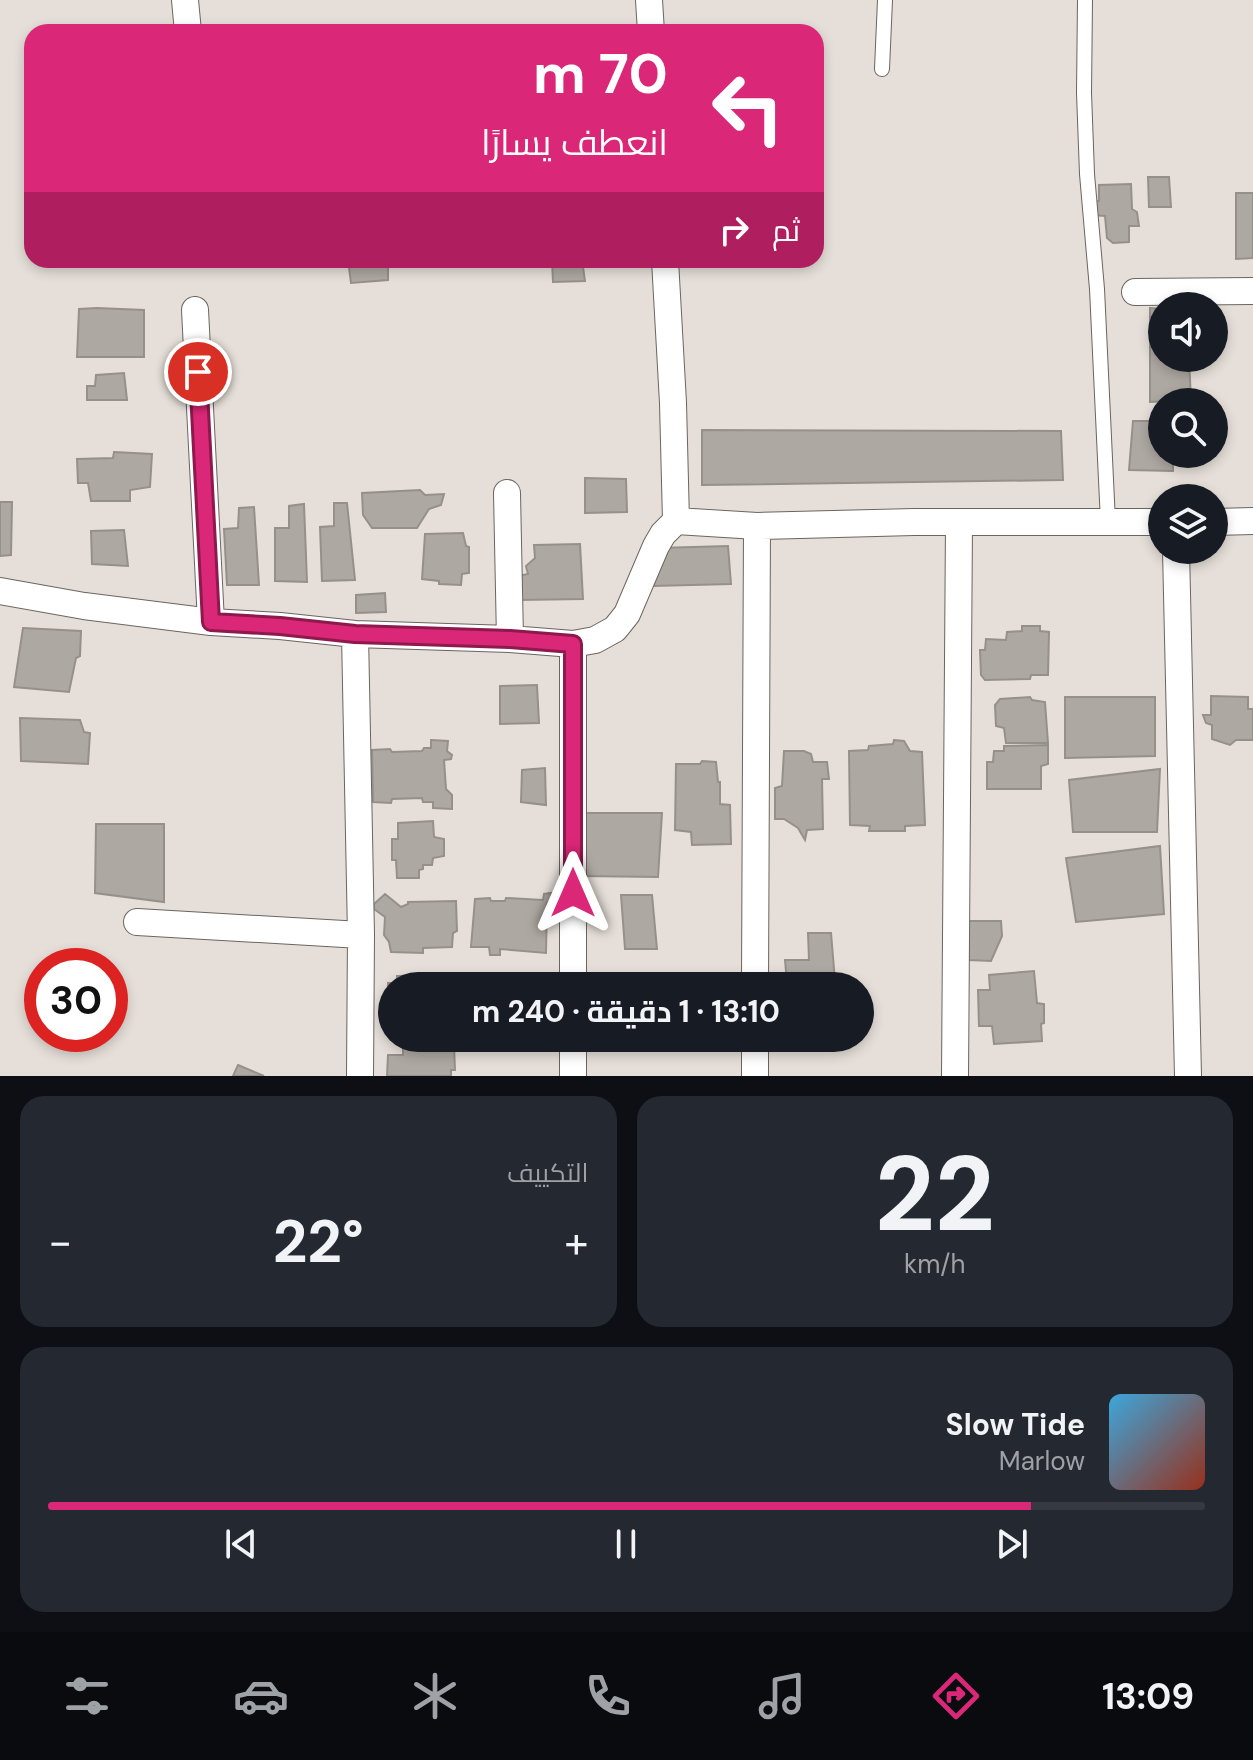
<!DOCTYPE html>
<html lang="ar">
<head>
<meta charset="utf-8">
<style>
  :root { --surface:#171b24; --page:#242831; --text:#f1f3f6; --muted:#9ea1a6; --line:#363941; --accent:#db2777 }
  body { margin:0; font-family:"DM Sans",Cairo,sans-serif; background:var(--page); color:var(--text); direction:rtl; height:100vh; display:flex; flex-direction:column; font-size:30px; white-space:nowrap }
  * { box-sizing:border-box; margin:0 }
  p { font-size:26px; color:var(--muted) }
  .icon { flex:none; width:44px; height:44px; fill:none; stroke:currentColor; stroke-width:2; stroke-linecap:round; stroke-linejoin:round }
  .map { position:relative; height:1076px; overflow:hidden; direction:ltr }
  .side { display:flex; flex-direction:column; gap:20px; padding:20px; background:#0d0f14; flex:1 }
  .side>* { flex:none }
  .guide { position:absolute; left:24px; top:24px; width:800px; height:244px; border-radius:24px; box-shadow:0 4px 12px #0003; direction:rtl; background:#db2777; color:#fff; overflow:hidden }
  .buttons { position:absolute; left:1148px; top:292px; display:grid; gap:16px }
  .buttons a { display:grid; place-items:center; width:80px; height:80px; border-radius:50%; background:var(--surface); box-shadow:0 4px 12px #0003; font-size:40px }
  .speed { position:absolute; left:24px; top:948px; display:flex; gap:16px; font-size:40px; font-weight:700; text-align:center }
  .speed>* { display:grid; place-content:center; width:104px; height:104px; border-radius:50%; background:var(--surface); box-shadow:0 4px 12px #0003; line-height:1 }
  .speed .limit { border:12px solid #d22; background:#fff; color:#111 }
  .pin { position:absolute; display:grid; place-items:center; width:68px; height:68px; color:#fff; margin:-34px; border:4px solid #fff; border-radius:50%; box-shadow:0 2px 8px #0007 }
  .me { position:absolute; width:88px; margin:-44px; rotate:0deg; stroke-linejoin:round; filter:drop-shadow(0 0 6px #0008) }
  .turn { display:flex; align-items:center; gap:28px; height:168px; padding:0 24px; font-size:36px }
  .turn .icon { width:104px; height:104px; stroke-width:2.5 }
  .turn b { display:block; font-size:56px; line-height:68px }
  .then { display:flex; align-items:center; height:76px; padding:0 24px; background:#0003; gap:16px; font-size:30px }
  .big { font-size:60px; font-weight:700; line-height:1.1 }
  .side .tile { flex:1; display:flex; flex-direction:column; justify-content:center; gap:12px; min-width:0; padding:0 28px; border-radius:24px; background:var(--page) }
  .side .dial { align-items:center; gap:0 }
  .dial b { font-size:104px; line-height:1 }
  .song { display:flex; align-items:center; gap:24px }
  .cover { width:96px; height:96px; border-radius:12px; background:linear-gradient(135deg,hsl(200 70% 55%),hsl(10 70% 35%)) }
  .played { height:8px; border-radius:4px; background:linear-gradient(90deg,var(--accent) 85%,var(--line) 85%) }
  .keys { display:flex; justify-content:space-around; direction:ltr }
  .heat { display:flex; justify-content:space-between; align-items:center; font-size:44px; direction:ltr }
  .side .tiles { flex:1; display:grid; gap:20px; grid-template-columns:1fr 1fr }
  .tile:last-child { grid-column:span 2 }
  .trip { position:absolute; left:378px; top:972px; width:496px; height:80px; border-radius:40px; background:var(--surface); box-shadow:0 4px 12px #0003; font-weight:700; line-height:80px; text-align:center; direction:rtl }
  .tabs { display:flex; height:128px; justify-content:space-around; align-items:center; background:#090b0e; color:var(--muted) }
  .tabs .icon { width:56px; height:56px }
  .tabs .current { color:var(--accent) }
  .tabs b { font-size:36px; color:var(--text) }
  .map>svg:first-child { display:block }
  .building { fill:#aea8a2; stroke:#96908b; stroke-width:2 }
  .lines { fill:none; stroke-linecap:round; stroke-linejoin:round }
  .lane-casing { stroke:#6b6560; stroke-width:16 }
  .street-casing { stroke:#6b6560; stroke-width:28 }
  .lane { stroke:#fff; stroke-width:14 }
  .street { stroke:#fff; stroke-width:26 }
  .route-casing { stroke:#8e194d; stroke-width:20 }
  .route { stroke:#db2777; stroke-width:14 }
</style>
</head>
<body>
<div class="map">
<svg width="1253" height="1076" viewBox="0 0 1253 1076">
  <rect width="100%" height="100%" fill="#e6dfd9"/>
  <path class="building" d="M1148 177H1169L1171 207H1149Z
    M1131 184 1132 209 1137 212 1139 226H1129V242L1113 243 1107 238 1105 216 1093 215 1094 202 1099 201V185Z
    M1236 193H1253V258L1236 259Z
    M348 260H388V280L351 283Z
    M552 260H582L585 281 553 282Z
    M97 308 144 310V357H77L79 309Z
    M1150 308 1162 309V358H1189L1191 400 1150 402Z
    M124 373 127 400H87V386H95L96 375Z
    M1133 421H1162V454H1173V471L1129 470Z
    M702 430 1061 431 1063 480 702 485Z
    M114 452 152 454 150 487 130 490V501H91L88 483H78L77 459 113 458Z
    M585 478 626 479 627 512 585 513Z
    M420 490 425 495 444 494 441 505 429 509 417 528H372L363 515 362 493Z
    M0 502H12L11 555 0 556Z
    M334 503H347L355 580 322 581 320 527 334 526Z
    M304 504 307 582 275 581V528H289V506Z
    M254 507 259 585H227L224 529 238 528 239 508Z
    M124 530 128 566 92 564 91 531Z
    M463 533 466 546 469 547V573L462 574 461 585 439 584V581L422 579 425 534Z
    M580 544 583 599 519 600 518 576 528 574 526 566 535 558 534 545Z
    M728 546 731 584 653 586 658 548Z
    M385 593 386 612 356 613V595Z
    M1022 626H1040V631L1049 632 1048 675H1031L1030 679 985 680 981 675 980 650H985L986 639 1006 640 1007 632 1022 631Z
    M23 628 81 631 80 656 76 658 69 692 14 687Z
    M537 685 539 723 500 724V686Z
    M1211 696 1248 697V709H1253V740H1236L1230 745 1212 739V725L1206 723 1203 715H1211Z
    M1030 697 1032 700 1045 702 1048 743H1006L1004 728 996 726 995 705 1000 699Z
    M1065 697H1155V756L1065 758Z
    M20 718 80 720 84 732 90 733 88 764 21 761Z
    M431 740 448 741 447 751 452 755 451 759 444 760 446 789 452 795V809L433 808V802H423L422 798 392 799 391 803 373 802 372 750 390 749 392 752 422 751 424 748H431Z
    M894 740 904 741 910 751 922 752 925 825 905 826V831H869L870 826 850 825 849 751 868 750 869 746 893 744Z
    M1048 745V764L1041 766V789H987V762H993L994 751H1004V746Z
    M784 751H804L811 754 813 762H827L829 779H822L823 829 807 830 805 840 798 828 784 819H775V788L782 786Z
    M702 761 716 762 718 782H720V804L730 805 731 844 692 845 691 832 675 830 676 764H700Z
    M545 768 546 805 521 802 522 770Z
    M1160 769 1157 832H1073L1069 780Z
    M578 813H662L658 877 580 876Z
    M433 821 434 837 444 839V856L433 858 432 865H423V869L419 870V878H397L396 860H392V839H398V823Z
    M96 824H164V902L95 893Z
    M1160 846 1164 914 1076 922 1066 858Z
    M551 893V900L547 903 546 953 500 949V955H490L489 947H471L475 899 490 898 491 901H505L506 898 543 900 544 894Z
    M385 894 401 907 408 904V902L456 901 457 931 453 933 452 947 423 948V953L391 952 389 942 384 935 385 917 374 909V904Z
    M621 895H652L657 949H625Z
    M969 921H1001L1002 936 991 961 969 960Z
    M808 933H831L835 981 787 983 785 960H809Z
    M1034 971 1037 1003 1044 1004V1023L1041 1024 1042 1041 994 1044 992 1026H979L978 990H990L989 975Z
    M528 974 529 986H473V976Z
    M451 975 450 986H392V1018L387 1017 382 1012V1001L388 1000V983H397V976Z
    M423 1044 454 1045 455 1070H451V1076H387L388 1055H403V1047L423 1048Z
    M238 1065 264 1076H233Z"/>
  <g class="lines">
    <defs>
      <path id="lane" d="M1085 0 1084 93 1087 174 1097 289 1108 522
        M882 69 885 0"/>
      <path id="street" d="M185 0 188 32
        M649 0 651 32
        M1135 292 1253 291
        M195 310 211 622
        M507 493 510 639
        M676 521 757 526 914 522H1162
        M1214 522 1253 521
        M1176 550 1188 1076
        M0 591 84 606 211 622 280 626 355 634 510 639 573 644 595 640 615 629 627 614 656 546 663 534 676 521 673 403 665 260
        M355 634 361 935 360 1076
        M137 922 361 935
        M573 986V644
        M755 986 757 526
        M573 1076V1038
        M755 1076V1038
        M955 1076 959 523"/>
    </defs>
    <use href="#lane" class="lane-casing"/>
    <use href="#street" class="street-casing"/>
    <use href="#lane" class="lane"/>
    <use href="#street" class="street"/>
  </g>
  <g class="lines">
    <defs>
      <path id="route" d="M198 372 211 622 280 626 355 634 510 639 573 644V893"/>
    </defs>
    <use href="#route" class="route-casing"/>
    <use href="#route" class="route"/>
  </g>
</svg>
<div class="buttons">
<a><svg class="icon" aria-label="sound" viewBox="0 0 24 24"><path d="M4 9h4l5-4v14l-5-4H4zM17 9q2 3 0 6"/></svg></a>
<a><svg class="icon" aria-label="search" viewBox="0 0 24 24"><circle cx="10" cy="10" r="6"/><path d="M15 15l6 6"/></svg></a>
<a><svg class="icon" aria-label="layers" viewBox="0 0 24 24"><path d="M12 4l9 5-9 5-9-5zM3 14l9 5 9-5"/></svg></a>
</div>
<div class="speed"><div class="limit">30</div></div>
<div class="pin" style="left:198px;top:372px;background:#d93025"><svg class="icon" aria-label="arrive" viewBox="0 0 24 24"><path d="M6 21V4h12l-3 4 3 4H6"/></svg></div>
<svg class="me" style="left:573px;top:893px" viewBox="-20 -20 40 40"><path d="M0-17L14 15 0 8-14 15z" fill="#db2777" stroke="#fff" stroke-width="4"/></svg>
<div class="trip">13:10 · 1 دقيقة · 240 m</div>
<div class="guide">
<div class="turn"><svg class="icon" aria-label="left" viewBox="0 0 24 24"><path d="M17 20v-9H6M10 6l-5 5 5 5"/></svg><div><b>70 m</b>انعطف يسارًا</div></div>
<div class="then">ثم<svg class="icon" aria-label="right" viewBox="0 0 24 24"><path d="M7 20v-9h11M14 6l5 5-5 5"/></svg></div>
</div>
</div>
<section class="side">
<div class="tiles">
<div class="tile dial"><b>22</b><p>km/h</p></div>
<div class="tile"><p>التكييف</p>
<div class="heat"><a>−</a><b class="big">22°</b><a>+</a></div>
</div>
<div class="tile">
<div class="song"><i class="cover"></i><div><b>Slow Tide</b><p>Marlow</p></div></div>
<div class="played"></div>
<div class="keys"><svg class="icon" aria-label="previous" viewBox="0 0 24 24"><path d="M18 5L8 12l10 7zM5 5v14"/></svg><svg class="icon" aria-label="pause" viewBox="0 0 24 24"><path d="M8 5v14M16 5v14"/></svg><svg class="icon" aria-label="next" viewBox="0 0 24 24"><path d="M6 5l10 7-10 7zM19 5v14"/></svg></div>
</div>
</div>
</section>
<nav class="tabs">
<b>13:09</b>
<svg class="icon current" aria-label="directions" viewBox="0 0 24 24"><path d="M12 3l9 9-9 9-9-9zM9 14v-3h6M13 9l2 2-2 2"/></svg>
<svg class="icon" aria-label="music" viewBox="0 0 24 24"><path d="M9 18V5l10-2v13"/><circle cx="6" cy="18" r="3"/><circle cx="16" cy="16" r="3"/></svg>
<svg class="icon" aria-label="phone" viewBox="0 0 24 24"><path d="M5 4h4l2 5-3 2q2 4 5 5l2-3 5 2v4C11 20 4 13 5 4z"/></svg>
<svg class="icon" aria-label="climate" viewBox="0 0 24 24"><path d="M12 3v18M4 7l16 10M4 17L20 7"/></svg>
<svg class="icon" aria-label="car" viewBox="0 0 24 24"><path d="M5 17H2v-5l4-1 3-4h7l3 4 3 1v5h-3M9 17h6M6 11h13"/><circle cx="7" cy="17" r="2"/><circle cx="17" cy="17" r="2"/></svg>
<svg class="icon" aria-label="filters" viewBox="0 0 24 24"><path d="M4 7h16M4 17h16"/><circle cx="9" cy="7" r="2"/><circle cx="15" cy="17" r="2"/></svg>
</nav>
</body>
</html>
